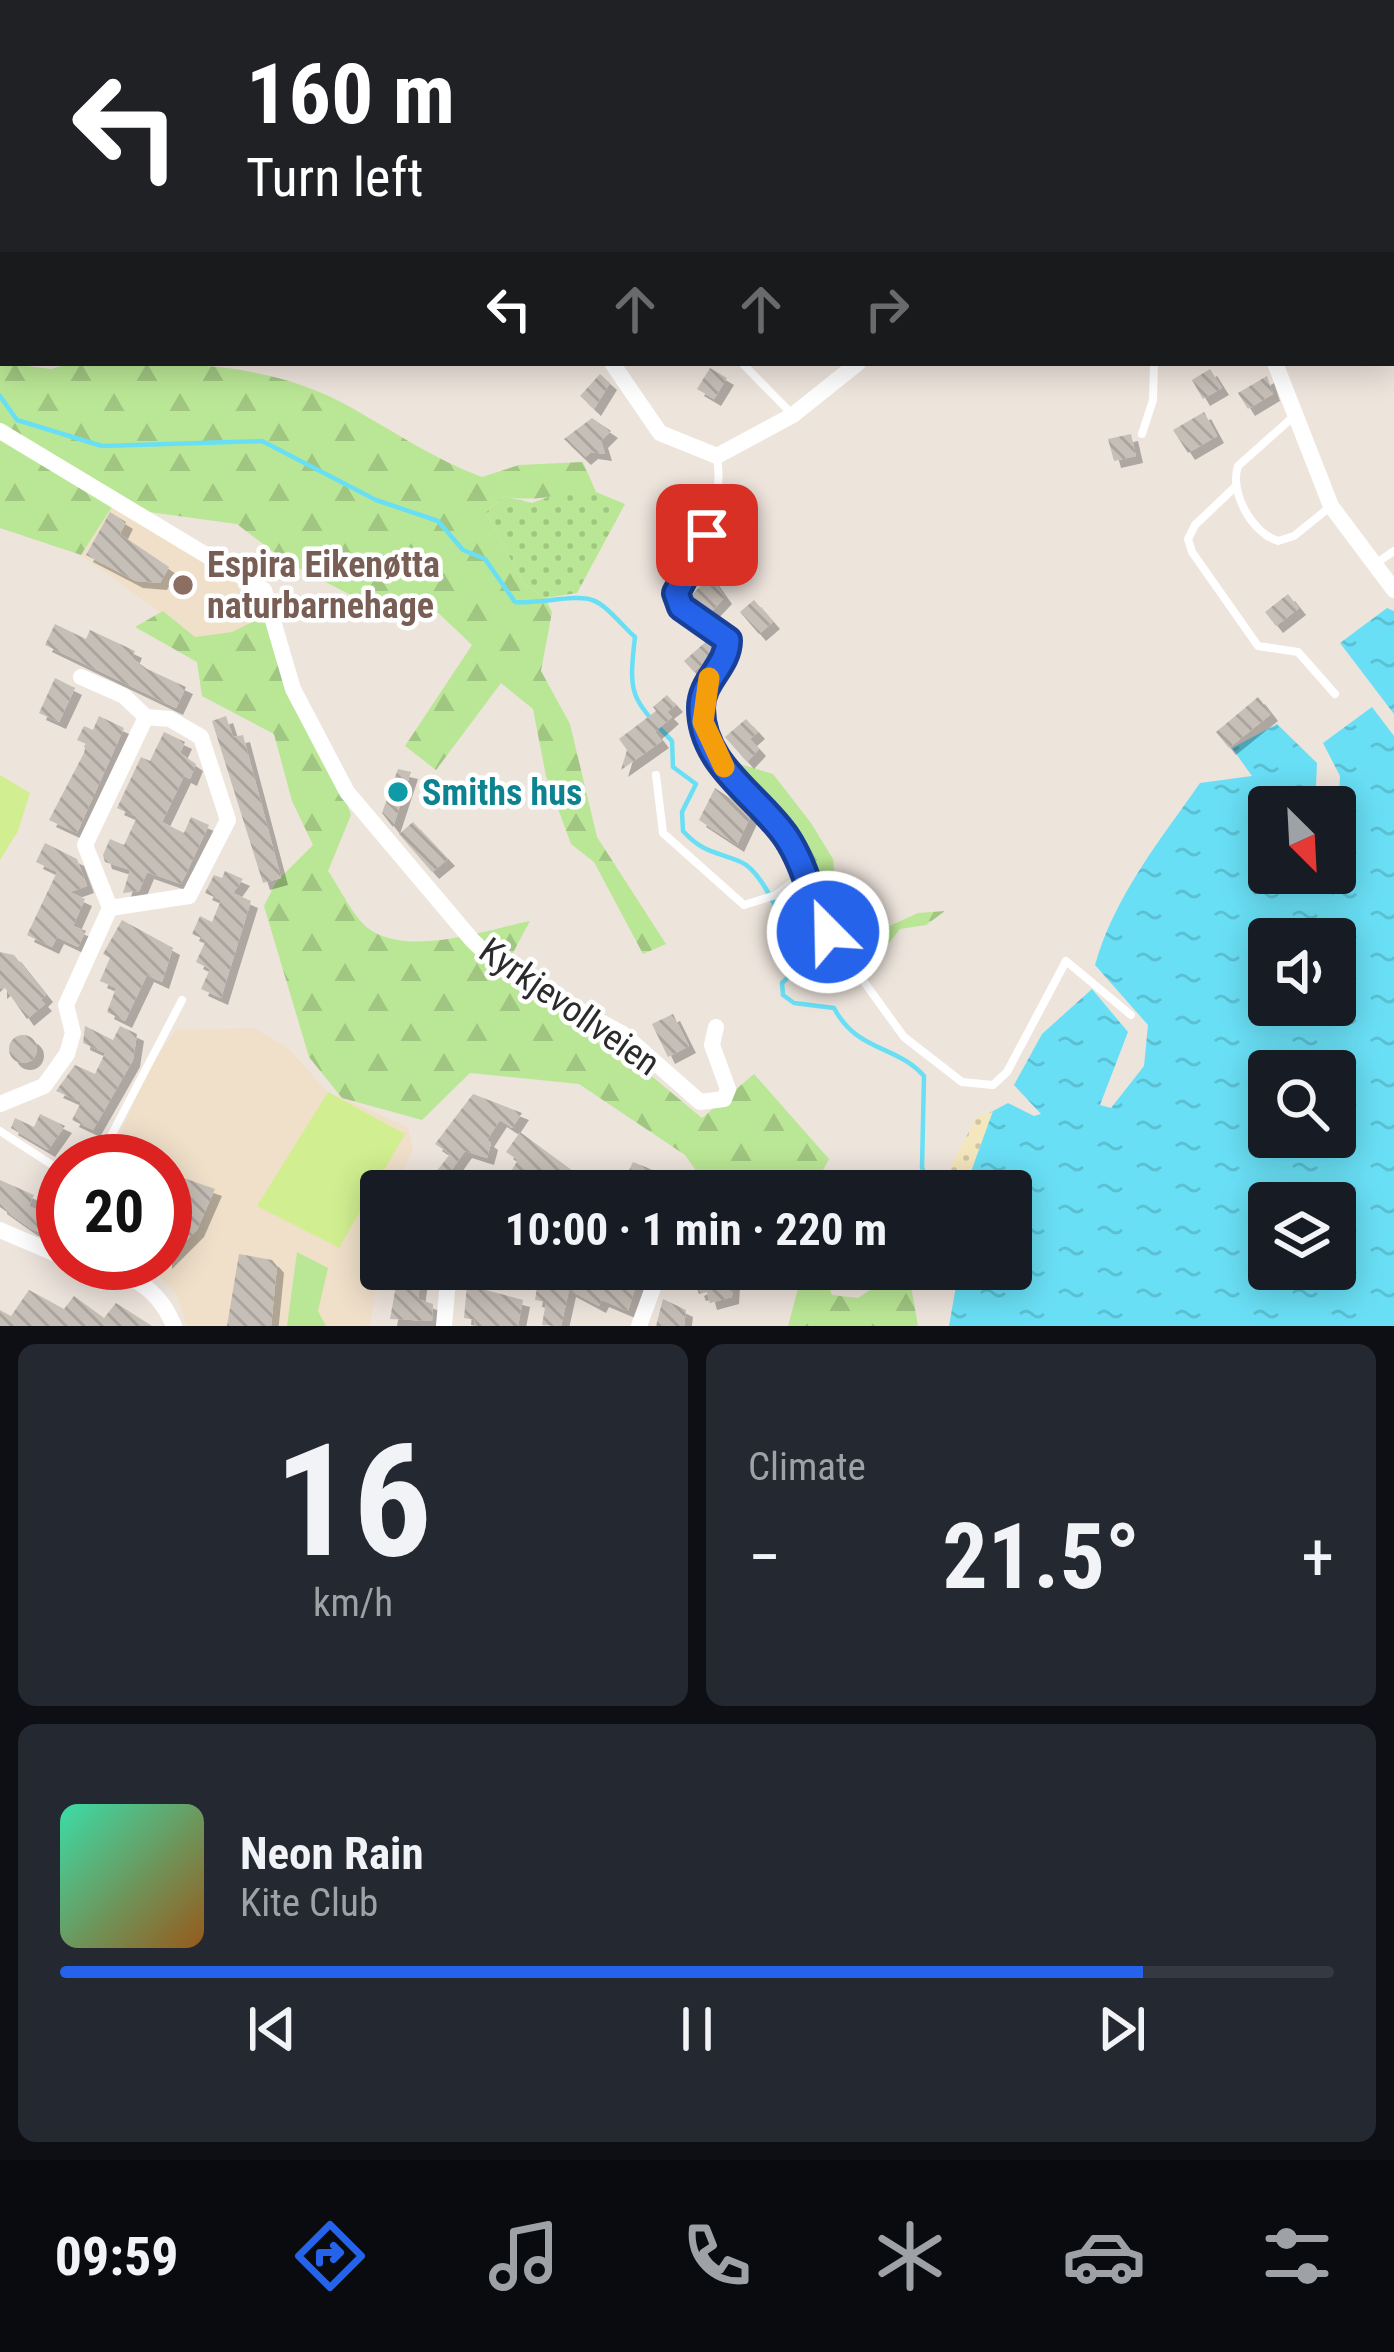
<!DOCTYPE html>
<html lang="en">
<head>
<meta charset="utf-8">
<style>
  :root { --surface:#171b24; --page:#242831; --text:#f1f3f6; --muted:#9ea1a6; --line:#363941; --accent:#2563eb }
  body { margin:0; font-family:"Roboto Condensed",sans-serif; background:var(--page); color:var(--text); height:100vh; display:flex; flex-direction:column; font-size:45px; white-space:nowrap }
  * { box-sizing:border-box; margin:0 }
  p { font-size:39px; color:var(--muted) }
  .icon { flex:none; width:66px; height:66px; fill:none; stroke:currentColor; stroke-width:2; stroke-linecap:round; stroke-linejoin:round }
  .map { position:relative; height:1326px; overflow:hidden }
  .side { display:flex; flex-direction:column; gap:18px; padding:18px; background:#0d0f14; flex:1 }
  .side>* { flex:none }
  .guide { position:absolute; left:0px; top:0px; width:1395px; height:366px; box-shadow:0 6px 30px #0003; background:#202124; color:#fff; overflow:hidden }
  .needle { width:78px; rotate:156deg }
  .tools { position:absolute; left:1248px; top:786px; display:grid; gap:24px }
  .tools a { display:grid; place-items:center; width:108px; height:108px; border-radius:12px; background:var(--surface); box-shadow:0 6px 30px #0003; font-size:60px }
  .speed { position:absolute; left:36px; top:1134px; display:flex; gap:24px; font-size:60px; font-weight:700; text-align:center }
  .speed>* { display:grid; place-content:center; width:156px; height:156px; border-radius:50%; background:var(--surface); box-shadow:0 6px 30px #0003; line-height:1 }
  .speed .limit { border:18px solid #d22; background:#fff; color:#111 }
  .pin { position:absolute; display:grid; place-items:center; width:102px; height:102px; color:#fff; margin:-51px; border-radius:24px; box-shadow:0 6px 18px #0006 }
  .me { position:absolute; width:132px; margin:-66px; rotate:337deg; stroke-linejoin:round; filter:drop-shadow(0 0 9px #0008) }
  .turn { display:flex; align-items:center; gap:42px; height:252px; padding:0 48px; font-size:54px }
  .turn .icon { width:156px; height:156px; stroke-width:2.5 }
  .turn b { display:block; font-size:84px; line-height:102px }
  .lanes { display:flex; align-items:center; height:114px; padding:0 48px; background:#0003; justify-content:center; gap:60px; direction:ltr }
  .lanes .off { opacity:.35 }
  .big { font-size:90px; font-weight:700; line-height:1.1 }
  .side .tile { flex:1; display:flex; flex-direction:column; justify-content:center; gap:18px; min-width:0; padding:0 42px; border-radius:18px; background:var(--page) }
  .side .dial { align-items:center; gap:0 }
  .dial b { font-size:156px; line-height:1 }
  .song { display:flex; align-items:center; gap:36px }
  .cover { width:144px; height:144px; border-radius:18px; background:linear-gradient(135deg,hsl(160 70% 55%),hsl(30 70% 35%)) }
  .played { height:12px; border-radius:6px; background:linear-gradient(90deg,var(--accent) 85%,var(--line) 85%) }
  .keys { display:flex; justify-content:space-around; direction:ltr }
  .heat { display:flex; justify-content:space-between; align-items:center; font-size:66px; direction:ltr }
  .side .tiles { flex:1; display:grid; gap:18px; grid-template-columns:1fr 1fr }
  .tile:last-child { grid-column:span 2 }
  .trip { position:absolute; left:360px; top:1170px; width:672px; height:120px; border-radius:12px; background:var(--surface); box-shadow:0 6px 30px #0003; font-weight:700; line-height:120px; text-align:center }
  .menu { display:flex; height:192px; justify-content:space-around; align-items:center; background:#090b0e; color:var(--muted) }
  .menu .icon { width:84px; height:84px }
  .menu .selected { color:var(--accent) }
  .menu b { font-size:54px; color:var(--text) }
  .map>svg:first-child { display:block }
  .education { fill:#f0e0ca }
  .grass { fill:url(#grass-dots) }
  .forest { fill:url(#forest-firs) }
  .sand { fill:url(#sand-dots) }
  .park { fill:#bae795 }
  .pitch { fill:#d1ef90 }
  .water { fill:url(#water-ripples); fill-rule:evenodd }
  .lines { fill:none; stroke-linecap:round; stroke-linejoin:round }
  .stream { stroke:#69dff5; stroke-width:4.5 }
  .building { fill:url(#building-back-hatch); filter:url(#shadow) }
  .lane { stroke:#fff; stroke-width:8 }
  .street { stroke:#fff; stroke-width:16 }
  .secondary { stroke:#fff; stroke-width:24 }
  .route-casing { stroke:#184099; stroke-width:30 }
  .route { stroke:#2563eb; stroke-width:21 }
  .slow { stroke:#f59e0b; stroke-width:21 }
  .education-dot { fill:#8d6e63; stroke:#fff; stroke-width:4.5 }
  .culture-dot { fill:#0f9aa8; stroke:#fff; stroke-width:4.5 }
  .labels { text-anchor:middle; stroke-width:9; stroke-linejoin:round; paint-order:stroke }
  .education-label { font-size:36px; font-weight:bold; fill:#785e54; stroke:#fff; text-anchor:start }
  .culture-label { font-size:36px; font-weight:bold; fill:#0d838f; stroke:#fff; text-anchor:start }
  .street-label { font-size:36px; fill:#2b2b2b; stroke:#fff }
</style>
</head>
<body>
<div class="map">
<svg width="1394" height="1326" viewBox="0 0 1394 1326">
  <defs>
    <pattern id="grass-dots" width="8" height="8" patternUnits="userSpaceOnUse" patternTransform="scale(3)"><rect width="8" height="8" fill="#bae795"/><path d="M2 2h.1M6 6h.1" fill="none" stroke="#a0c681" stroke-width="1.8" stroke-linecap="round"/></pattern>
    <pattern id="forest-firs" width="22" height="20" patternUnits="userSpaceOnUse" patternTransform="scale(3)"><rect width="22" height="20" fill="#bae795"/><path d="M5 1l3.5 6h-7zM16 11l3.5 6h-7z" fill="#a0c681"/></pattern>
    <pattern id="sand-dots" width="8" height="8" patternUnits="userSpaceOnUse" patternTransform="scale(3)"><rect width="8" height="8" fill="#f4e6bd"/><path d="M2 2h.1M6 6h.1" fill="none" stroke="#d1c5a3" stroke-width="1.8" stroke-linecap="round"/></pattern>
    <pattern id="water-ripples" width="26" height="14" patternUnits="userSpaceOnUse" patternTransform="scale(3)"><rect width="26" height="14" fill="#69dff5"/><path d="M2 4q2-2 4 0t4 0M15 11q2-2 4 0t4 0" fill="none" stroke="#5bc0d2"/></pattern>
    <pattern id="building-back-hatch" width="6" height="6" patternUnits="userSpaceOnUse" patternTransform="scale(3)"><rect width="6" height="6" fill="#c6bfb7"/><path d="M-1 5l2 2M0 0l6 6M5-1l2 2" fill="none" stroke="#aaa49e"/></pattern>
    <filter id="shadow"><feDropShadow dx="7" dy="7" stdDeviation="0" flood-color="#0004"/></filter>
  </defs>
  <rect width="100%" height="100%" fill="#ede4dc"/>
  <path class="education" d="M112 507 223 570 266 615 232 632 194 637 81 555Z
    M254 1028 287 1047 328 1092 408 1127 413 1149 395 1191H381V1255L370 1326H187L176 1293 145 1263H165V1161H109L148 1069 176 1030Z"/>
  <path class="grass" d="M564 491 596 492 625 504 577 593 545 598 523 583 486 512 504 496 532 503Z"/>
  <path class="forest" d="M0 347 3 363 51 369 72 363C169 363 264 358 352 408 396 433 434 459 482 477L519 465 583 462 596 492C562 491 537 504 504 496L486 512 523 583 545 598 552 612 541 671 570 724 597 837 666 944 643 954 594 862 571 844 546 776 533 709 501 683 436 770 405 746 472 645 431 606H372L285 561 237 524 112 507 81 555 0 528Z
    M163 611 195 637 232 632 266 615C278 691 327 745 351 815L328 871C340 888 355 921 372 931 414 956 486 930 530 921L501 975 630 1044 625 1054 702 1118 754 1074 829 1159 812 1191H710L685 1155 579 1084 470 1073 422 1120 342 1098 309 1057 264 906 276 882 313 845 292 801 274 734 202 696 197 662 135 627Z
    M723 759 773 774 811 823 833 859 838 913 861 939 918 913 945 911 926 925 900 929 867 971C813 919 824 880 785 828 766 803 740 785 723 759Z
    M789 1269H822L832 1295 858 1298 901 1269 910 1280 918 1326H788L799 1285Z"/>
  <path class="sand" d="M993 1111 964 1191H938L976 1118Z"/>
  <path class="park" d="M297 1252 328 1268 318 1311 326 1326H287Z"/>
  <path class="pitch" d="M0 775 30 793 18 831 0 860Z
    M328 1092 405 1134 339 1248 257 1206Z"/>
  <path class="water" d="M1387 608 1394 611V714L1340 643Z
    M1372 707 1394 736V1326H949L959 1269H1011V1191H964L993 1111 1008 1103 1034 1116 1041 1114 1014 1085 1042 1034 1092 989 1128 1032 1100 1105 1111 1108 1144 1066 1148 1025 1095 965C1114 897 1160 840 1200 783L1252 776 1232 748 1277 724 1317 763 1315 807H1269V873H1335L1340 776 1323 743ZM1269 939H1335V1005H1269ZM1269 1071H1335V1137H1269ZM1269 1203H1335V1269H1269Z"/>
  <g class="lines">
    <path class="stream" d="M0 396 17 420 102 446 262 441 376 500 438 521 463 550 485 559 515 602C537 604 577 594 592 600 606 604 623 627 635 637 628 696 631 698 672 741L673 767 696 784 682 812 683 831C704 854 716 851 741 862 765 872 795 944 796 970L782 983 783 995 794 1003 834 1008C857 1052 897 1045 924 1076L922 1168 934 1191"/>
  </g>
  <path class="building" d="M710 368 727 378 714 399 697 389Z
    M1210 369 1222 388 1203 399 1192 380Z
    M600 374 610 383 594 409 580 396Z
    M1267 376 1273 394 1248 409 1238 393Z
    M1204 412 1217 436 1188 453 1173 430Z
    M592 418 611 431 601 441 605 454 591 452 584 458 564 439Z
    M1131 434 1136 456 1114 461 1108 439Z
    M110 512 126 522 120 534 169 567 160 583 136 581 86 555Z
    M710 576 725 597 709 614 690 597Z
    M1288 594 1299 608 1276 626 1265 612Z
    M754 600 773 622 759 634 740 612Z
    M55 624 86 639 90 630 135 651 132 658 147 669 186 687 176 708 45 645Z
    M710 638 720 648 694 672 684 661Z
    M55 678 75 688 59 722 39 713Z
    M667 695 676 705 667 712 672 717 655 732 662 741 621 770 627 750 619 739 656 711 653 707Z
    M1258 697 1271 714 1229 748 1216 732Z
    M99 716 124 728 77 833 49 820 84 753 86 744 77 740 84 726 93 730Z
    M226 716 233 737 243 735 281 878 263 883 212 721Z
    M746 719 758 732 750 739 759 749 747 762 725 737Z
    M164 732 185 742 180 753 196 764 190 779 184 776 162 822 184 833 191 817 209 825 181 884 147 872 139 891 123 893 130 870 105 862 103 855 110 839 124 845 137 817 117 808 141 757 150 761Z
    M398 769 411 772 393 827 382 813Z
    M715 788 752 813 737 845 699 820Z
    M413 822 448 859 432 872 399 834Z
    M45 843 77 859 87 886 70 892 85 899 73 926 86 931 78 947 57 937 52 947 27 935 57 872 36 862Z
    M225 871 243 879 233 893 251 901 221 998 201 989 210 969 196 962 206 940 192 934 200 916 212 922 221 900 205 893 214 875 222 878Z
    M122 920 173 948 162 982 147 975 125 1021 107 1012 116 988 100 981 110 958 103 954Z
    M0 952 14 955 46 995 41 1000 45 1004 27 1019 5 988 0 992Z
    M673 1014 689 1046 668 1057 652 1024Z
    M85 1026 113 1040 120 1026 137 1034 133 1060 93 1130 72 1120 81 1102 56 1091 75 1065 95 1074 105 1053 83 1043Z
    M9 1049a14 14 0 1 1 28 0a14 14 0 1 1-28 0Z
    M473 1094 522 1113 512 1128 500 1120 487 1140 491 1143 487 1158 465 1151 448 1175 460 1191H433L419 1179 426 1170 433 1176 450 1154 435 1144Z
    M40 1114 65 1126 48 1150 11 1128 15 1118 34 1127Z
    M520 1132 573 1171 559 1191H541L508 1176 518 1160 506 1152Z
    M633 1162 663 1174 656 1191H630L637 1175 628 1172Z
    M178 1176 215 1189 197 1230 165 1262V1214Z
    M0 1180 34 1195 29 1206 50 1216 63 1193V1234L46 1226 43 1233 31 1229 0 1207Z
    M239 1254 272 1260 277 1266 271 1326H227Z
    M399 1269H422L418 1299 433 1304 432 1321 390 1319Z
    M540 1269H641L628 1311 602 1300 599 1306 569 1290 561 1326 542 1325 546 1302 535 1300Z
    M712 1269H724L733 1280 732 1297 710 1303 707 1292 699 1294 697 1289 705 1285 702 1272Z
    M467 1285 523 1300 518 1326H474L475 1320 464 1318Z
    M29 1290 64 1309 74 1296 104 1318 116 1303 152 1326H0V1310L11 1316Z
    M663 1299 686 1310 684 1326H656Z"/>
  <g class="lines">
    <path class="lane" d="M8 0 9 3
      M521 0 523 3
      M825 3V0
      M1310 3 1311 0
      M1392 246 1394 251
      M742 363 792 414
      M1293 417 1238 466C1229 492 1252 533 1278 541L1294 536 1330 507
      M1142 434 1153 400 1154 363
      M717 458C726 512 695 547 676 593L681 607 728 641V653L707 681 701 707 706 734 725 769 788 840 828 932 904 1037 962 1082 993 1085 1007 1072 1066 961 1131 1015
      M1235 487 1195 525 1188 539 1192 552 1258 646 1298 652 1335 694
      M1375 564 1394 551
      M656 775 663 833 744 905 776 895 804 874
      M0 1131 63 1172
      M98 1161 182 1000"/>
    <path class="street" d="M1392 138 1394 137
      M612 363 660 433 717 456 793 415 858 363
      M1275 363 1331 506 1394 590
      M0 431 264 590 293 689 347 792 472 940 500 967 623 1034 700 1102 724 1099 728 1089 712 1045 716 1027
      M110 908 189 896 228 820 201 737 170 719 146 717
      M0 1104 44 1086 67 1054 73 1033 66 1005 110 908 85 845 146 717 124 696 81 677
      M480 1191H481
      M0 1230 63 1257
      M87 1263C128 1274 157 1284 174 1326
      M444 1326 449 1269
      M639 1326 660 1269"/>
    <path class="secondary" d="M913 3 919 0
      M0 209 3 208"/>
  </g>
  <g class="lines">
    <defs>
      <path id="route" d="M707 535 676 593 681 607 728 640C728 666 701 680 701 708 701 766 759 796 787 838 806 867 812 902 828 932"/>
    </defs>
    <use href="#route" class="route-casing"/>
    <use href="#route" class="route"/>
    <path class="slow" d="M709 678 703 722 724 767"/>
  </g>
  <circle class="education-dot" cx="183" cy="585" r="12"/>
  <circle class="culture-dot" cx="398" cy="792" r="12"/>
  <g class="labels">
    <g class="education-label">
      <text x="207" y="577">Espira Eikenøtta<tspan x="207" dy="41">naturbarnehage</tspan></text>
    </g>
    <g class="culture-label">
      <text x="422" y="805">Smiths hus</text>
    </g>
    <g class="street-label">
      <text transform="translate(570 1006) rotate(35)" y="13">Kyrkjevollveien</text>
    </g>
  </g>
</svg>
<div class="tools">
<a><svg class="needle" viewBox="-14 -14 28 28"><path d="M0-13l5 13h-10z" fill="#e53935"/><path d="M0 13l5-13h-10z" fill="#9ea1a6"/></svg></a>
<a><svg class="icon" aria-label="sound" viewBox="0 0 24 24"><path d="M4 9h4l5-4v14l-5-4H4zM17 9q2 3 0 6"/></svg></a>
<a><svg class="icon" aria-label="search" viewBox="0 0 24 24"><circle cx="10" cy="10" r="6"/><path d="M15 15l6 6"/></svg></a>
<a><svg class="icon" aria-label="layers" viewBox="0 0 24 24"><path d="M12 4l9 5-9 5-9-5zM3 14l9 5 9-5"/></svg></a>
</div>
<div class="speed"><div class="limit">20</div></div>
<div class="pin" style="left:707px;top:535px;background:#d93025"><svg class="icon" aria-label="arrive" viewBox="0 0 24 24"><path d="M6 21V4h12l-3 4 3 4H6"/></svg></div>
<svg class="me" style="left:828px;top:932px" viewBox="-20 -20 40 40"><circle r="17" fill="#2563eb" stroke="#fff" stroke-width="3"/><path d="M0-11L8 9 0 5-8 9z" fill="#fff"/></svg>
<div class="trip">10:00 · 1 min · 220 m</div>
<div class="guide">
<div class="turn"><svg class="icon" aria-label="left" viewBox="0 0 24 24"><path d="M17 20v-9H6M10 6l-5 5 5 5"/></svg><div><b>160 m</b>Turn left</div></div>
<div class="lanes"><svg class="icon" aria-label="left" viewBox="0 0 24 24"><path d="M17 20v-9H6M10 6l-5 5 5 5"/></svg><svg class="icon off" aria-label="ahead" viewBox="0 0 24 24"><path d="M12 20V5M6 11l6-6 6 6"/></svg><svg class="icon off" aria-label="ahead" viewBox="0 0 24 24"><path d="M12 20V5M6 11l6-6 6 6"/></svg><svg class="icon off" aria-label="right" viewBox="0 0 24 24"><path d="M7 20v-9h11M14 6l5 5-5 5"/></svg></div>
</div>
</div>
<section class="side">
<div class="tiles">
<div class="tile dial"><b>16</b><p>km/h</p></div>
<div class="tile"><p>Climate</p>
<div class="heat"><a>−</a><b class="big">21.5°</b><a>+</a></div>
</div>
<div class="tile">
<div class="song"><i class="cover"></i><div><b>Neon Rain</b><p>Kite Club</p></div></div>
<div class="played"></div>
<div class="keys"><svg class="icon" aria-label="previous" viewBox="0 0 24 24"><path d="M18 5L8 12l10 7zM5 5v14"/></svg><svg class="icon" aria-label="pause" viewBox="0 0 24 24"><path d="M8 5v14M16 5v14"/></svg><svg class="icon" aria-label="next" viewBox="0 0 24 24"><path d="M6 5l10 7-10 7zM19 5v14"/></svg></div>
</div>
</div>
</section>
<nav class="menu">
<b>09:59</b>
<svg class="icon selected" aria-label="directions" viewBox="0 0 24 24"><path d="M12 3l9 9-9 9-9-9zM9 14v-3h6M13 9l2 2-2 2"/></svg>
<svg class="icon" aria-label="music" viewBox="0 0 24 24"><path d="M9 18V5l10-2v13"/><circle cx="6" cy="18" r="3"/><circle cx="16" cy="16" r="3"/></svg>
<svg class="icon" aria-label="phone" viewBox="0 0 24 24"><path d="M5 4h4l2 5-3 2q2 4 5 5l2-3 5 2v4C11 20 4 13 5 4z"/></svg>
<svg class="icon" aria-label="climate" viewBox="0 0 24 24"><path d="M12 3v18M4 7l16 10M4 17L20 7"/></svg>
<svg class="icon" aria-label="car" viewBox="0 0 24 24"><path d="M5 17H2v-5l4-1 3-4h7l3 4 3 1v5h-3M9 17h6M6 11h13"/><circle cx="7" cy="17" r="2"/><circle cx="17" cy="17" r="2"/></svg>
<svg class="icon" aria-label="filters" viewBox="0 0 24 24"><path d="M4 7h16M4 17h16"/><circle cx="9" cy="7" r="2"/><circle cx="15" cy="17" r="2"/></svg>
</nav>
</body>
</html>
